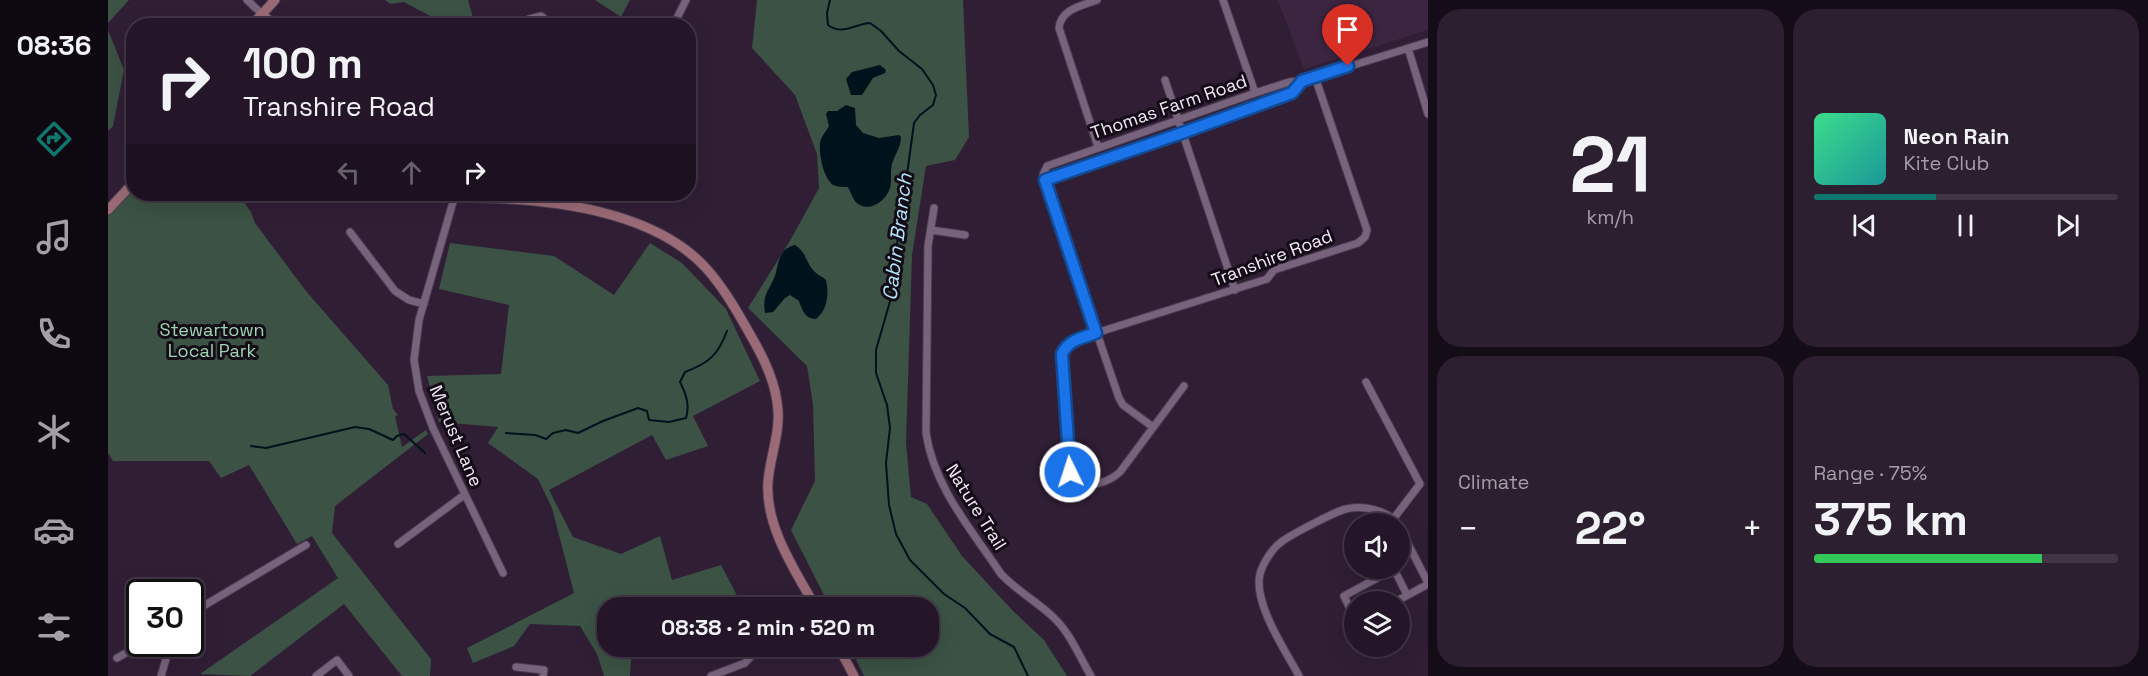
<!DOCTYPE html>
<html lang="en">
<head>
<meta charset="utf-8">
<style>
  :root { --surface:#241628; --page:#2c1f30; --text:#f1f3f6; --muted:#a39fa8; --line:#413545; --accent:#0f766e }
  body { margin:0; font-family:"Space Grotesk",sans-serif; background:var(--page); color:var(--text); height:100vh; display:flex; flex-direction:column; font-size:22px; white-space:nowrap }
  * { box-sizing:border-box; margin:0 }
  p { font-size:20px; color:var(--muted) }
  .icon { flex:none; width:33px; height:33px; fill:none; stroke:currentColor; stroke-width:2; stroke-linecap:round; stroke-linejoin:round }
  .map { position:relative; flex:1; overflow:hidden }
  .side { display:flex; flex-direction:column; gap:9px; padding:9px; background:#140c16; width:720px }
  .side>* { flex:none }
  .top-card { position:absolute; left:18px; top:18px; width:570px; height:183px; border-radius:24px; box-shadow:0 6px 24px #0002,0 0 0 2px var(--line); background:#241628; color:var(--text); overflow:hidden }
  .controls { position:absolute; left:1236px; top:513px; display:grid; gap:12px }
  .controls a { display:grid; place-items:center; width:66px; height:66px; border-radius:50%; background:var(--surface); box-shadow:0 6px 24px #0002,0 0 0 2px var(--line); font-size:30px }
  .speed { position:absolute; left:18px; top:579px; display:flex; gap:12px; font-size:30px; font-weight:700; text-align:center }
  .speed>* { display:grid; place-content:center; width:78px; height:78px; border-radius:50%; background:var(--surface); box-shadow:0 6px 24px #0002,0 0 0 2px var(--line); line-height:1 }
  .speed .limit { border:3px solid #111; border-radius:9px; background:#fff; color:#111 }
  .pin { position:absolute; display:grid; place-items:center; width:51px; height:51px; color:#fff; margin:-62px -26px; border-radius:50% 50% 50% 0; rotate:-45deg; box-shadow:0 0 6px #0007 }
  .pin .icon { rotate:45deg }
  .me { position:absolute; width:66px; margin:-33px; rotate:356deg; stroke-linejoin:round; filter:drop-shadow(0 0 4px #0008) }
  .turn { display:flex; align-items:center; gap:21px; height:126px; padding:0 18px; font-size:27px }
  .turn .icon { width:78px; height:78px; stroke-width:2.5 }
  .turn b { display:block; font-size:42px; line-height:51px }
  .lanes { display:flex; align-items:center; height:57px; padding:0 18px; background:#0003; justify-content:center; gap:30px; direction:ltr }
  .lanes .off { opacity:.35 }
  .big { font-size:45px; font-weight:800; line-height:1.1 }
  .side .widget { flex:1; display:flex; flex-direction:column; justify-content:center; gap:9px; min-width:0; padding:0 21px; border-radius:24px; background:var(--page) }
  .side .dial { align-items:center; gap:0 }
  .dial b { font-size:78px; line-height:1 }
  .song { display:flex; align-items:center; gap:18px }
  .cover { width:72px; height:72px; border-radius:9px; background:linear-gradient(135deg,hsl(150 70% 55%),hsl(180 70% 35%)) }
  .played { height:6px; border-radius:3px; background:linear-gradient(90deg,var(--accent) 40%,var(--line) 40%) }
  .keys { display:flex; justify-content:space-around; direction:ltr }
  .heat { display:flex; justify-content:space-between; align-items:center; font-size:33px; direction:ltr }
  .charge { height:9px; border-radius:4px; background:linear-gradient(90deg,#34c759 75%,var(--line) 0) }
  .side .tiles { flex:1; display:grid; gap:9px; grid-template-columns:repeat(2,1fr) }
  .trip { position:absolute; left:489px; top:597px; width:342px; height:60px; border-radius:24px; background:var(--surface); box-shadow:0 6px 24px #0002,0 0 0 2px var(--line); font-weight:800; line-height:60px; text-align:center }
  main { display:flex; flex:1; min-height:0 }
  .tabs { display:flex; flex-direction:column; width:108px; justify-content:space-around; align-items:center; background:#0e0910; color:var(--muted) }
  .tabs .icon { width:42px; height:42px }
  .tabs .on { color:var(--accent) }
  .tabs b { font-size:27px; color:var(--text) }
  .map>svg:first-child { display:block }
  .built { fill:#3c2541 }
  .green { fill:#3b5244 }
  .water { fill:#00121b }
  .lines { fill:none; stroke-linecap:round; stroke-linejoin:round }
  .stream { stroke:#00121b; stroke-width:2 }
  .street-casing { stroke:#4c3d51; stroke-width:9 }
  .secondary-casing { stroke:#4c3d51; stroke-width:11 }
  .street { stroke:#78637d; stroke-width:7 }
  .secondary { stroke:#9a6b76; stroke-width:9 }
  .route-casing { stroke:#114b97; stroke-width:15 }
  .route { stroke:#1a73e8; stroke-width:10 }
  .labels { text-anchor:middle; stroke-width:6; stroke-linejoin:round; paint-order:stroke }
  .street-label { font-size:18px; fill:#f4e8f8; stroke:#130b15 }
  .park-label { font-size:18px; fill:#9ed6b4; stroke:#130b15 }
  .water-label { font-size:20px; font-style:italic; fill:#b0e5f9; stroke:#130b15 }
</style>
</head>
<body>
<main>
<nav class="tabs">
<b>08:36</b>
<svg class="icon on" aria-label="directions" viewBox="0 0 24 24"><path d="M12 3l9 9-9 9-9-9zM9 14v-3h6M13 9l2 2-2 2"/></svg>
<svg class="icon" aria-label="music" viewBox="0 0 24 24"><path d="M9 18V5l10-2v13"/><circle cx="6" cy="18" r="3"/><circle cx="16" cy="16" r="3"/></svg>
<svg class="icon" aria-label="phone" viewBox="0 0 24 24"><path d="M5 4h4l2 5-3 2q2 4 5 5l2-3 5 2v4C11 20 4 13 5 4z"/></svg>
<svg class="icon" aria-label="climate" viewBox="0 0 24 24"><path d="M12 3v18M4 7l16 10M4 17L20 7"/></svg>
<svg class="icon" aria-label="car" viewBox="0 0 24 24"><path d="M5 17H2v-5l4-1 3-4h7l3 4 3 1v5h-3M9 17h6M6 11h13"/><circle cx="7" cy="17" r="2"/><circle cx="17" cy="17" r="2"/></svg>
<svg class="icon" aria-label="filters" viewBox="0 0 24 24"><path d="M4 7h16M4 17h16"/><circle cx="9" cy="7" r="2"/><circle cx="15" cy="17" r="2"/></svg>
</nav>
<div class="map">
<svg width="1320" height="676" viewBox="0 0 1320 676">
  <rect width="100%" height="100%" fill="#301e35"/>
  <path class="built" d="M1170 0H1320V30L1196 69Z"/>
  <path class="green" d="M0 0H21L0 23Z
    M277 0H360L367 25H339L296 2 282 4Z
    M487 0H522L513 17Z
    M649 0H855L861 137 847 160 818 166 804 255 798 443 803 497 819 504 854 556 906 612 936 640 959 676H756L742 647 820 646V608L722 607 683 530 707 481 705 404 699 366 640 308 683 239 711 188 709 154 687 95 644 48Z
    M0 30 16 70 5 126 0 131Z
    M25 182 26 194H130L143 212 147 223 198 291 280 385 285 409 290 415 287 416 294 447 318 430 320 434 227 506 224 533 323 659 322 676H294L236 604 142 676 92 674 230 578 204 536 189 544 141 465 113 478 101 461H5L0 453V211Z
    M342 243 446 256 506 295 542 243 574 263 618 309 652 381 585 416 600 446 558 460 544 435 441 490 465 537 513 554 552 536 564 580 613 565 635 607 500 608V646L524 647 522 676H496L489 654 472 626 422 624 406 646 365 663 359 648 466 593 444 508 430 479 380 443 390 427 331 422 319 376 393 374 401 305 331 289Z"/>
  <path class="water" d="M772 65 778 70 777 73 765 78 754 95H743L738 79 744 72Z
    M738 105 747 108 748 125 755 133 771 138 791 135 793 137C793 147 787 154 784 164 782 172 784 180 782 188 777 203 758 215 746 200 744 196 742 191 740 187 735 187 730 187 725 185 715 177 711 155 712 143 713 136 718 132 721 126L718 114 720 111H729Z
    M687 245C698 252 698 262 705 270 709 275 714 276 718 280 721 293 720 310 708 319 697 319 694 310 691 301L682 295 677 298 665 312 657 313C654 294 661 291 667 276 671 263 670 249 687 245Z"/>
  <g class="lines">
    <path class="stream" d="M722 0 719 13 720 25C735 36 746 24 762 23L773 31 791 51 814 69 825 85 828 95 825 105 812 115 806 123 798 182 791 212 787 284 768 350V373L779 405 782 428 778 463 781 505 788 534 802 560 836 594 857 608 882 634 906 647 920 676
      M398 433 427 435 438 439 445 433 458 430 470 433 495 421 530 408 539 411 541 420 561 422 578 418C582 405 578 394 572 382L577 372C601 363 610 355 619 331
      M143 446 158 448 247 427 261 429 285 440 289 436 296 434 317 453"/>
    <defs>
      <path id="street" d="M139 0 154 14
        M989 0C973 6 953 9 951 28L990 147
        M1115 0 1147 93
        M417 26 421 19 433 16 446 26
        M565 26 578 0
        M1300 48 1320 114
        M1057 80 1127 290
        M937 180 1074 133 1183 93 1194 81
        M197 194 199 196 203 194
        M347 195 311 320 306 360 311 391 325 428 395 573
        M826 208 820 246 818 433C826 487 863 529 893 574 908 590 928 601 944 616 962 632 971 656 983 676
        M823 230 857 235
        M242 232 287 291 301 300 316 304
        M1258 382 1312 484 1286 518
        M1076 386 1012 472C1000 483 981 488 966 481L962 473 954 354C960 340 974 338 988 333L1159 279 1166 270 1250 243 1257 237 1259 230 1207 77
        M1045 427 1015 405 1011 398 935 175 939 166 1147 93 1181 82 1194 81 1320 42
        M1292 528 1320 583
        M290 544 356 495
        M1287 602 1320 584
        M82 614 198 545
        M1246 617 1236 596 1286 569 1299 595
        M9 658 34 644
        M408 667 436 670 435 676
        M53 676 60 652 58 644
        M208 676 229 660 241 676
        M603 676 637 663 652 646
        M1191 676C1177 650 1145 603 1152 574 1155 563 1164 549 1172 543 1180 536 1228 511 1238 509 1254 505 1280 510 1289 524"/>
      <path id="secondary" d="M154 14 167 26
        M143 26 167 0
        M319 194C354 199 391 197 427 201 486 207 555 222 597 267 611 282 621 298 631 315 646 341 665 371 669 402 674 430 662 455 660 482 657 527 687 570 708 608
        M0 210 26 182
        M730 646 746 676"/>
    </defs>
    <use href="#street" class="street-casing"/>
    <use href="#secondary" class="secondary-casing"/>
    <use href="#street" class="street"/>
    <use href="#secondary" class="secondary"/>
  </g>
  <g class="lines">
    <defs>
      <path id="route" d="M962 472 954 354C960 340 974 338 988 333L937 180 1074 133 1184 93 1194 81 1240 66"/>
    </defs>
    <use href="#route" class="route-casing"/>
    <use href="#route" class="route"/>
  </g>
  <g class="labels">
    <g class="street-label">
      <text transform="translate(1061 107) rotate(-19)" y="6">Thomas Farm Road</text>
      <text transform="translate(1164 258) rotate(-21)" y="6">Transhire Road</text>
      <text transform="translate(348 436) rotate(67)" y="6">Merust Lane</text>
      <text transform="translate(868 507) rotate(58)" y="6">Nature Trail</text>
    </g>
    <g class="park-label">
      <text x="104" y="336">Stewartown<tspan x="104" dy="21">Local Park</tspan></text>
    </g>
    <g class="water-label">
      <text transform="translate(789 237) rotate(-83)" y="7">Cabin Branch</text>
    </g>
  </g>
</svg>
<div class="controls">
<a><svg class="icon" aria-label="sound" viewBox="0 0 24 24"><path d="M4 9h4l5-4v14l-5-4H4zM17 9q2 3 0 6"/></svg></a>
<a><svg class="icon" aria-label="layers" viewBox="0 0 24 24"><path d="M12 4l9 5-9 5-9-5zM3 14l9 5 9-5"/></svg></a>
</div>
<div class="speed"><div class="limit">30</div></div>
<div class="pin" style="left:1240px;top:66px;background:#d93025"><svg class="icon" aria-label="arrive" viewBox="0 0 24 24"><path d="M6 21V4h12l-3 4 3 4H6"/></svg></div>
<svg class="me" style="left:962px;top:472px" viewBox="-20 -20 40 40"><circle r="17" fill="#1a73e8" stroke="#fff" stroke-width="3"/><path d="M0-11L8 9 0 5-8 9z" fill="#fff"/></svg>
<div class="trip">08:38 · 2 min · 520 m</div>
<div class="top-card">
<div class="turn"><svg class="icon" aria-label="right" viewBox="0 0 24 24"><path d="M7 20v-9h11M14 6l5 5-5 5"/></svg><div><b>100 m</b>Transhire Road</div></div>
<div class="lanes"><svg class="icon off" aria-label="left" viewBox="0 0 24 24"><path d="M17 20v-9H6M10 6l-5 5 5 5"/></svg><svg class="icon off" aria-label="ahead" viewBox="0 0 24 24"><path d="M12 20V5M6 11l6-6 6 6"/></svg><svg class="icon" aria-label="right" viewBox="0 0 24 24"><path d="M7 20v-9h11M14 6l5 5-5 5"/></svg></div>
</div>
</div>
<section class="side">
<div class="tiles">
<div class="widget dial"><b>21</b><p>km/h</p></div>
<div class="widget">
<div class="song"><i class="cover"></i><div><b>Neon Rain</b><p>Kite Club</p></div></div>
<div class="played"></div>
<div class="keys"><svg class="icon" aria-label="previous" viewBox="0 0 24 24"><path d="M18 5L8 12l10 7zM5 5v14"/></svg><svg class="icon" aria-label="pause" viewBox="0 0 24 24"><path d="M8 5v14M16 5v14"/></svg><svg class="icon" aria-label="next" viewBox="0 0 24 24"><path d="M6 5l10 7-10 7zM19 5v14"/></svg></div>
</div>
<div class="widget"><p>Climate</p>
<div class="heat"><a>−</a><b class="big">22°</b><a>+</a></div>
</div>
<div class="widget"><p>Range · 75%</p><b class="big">375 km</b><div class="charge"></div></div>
</div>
</section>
</main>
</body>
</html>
